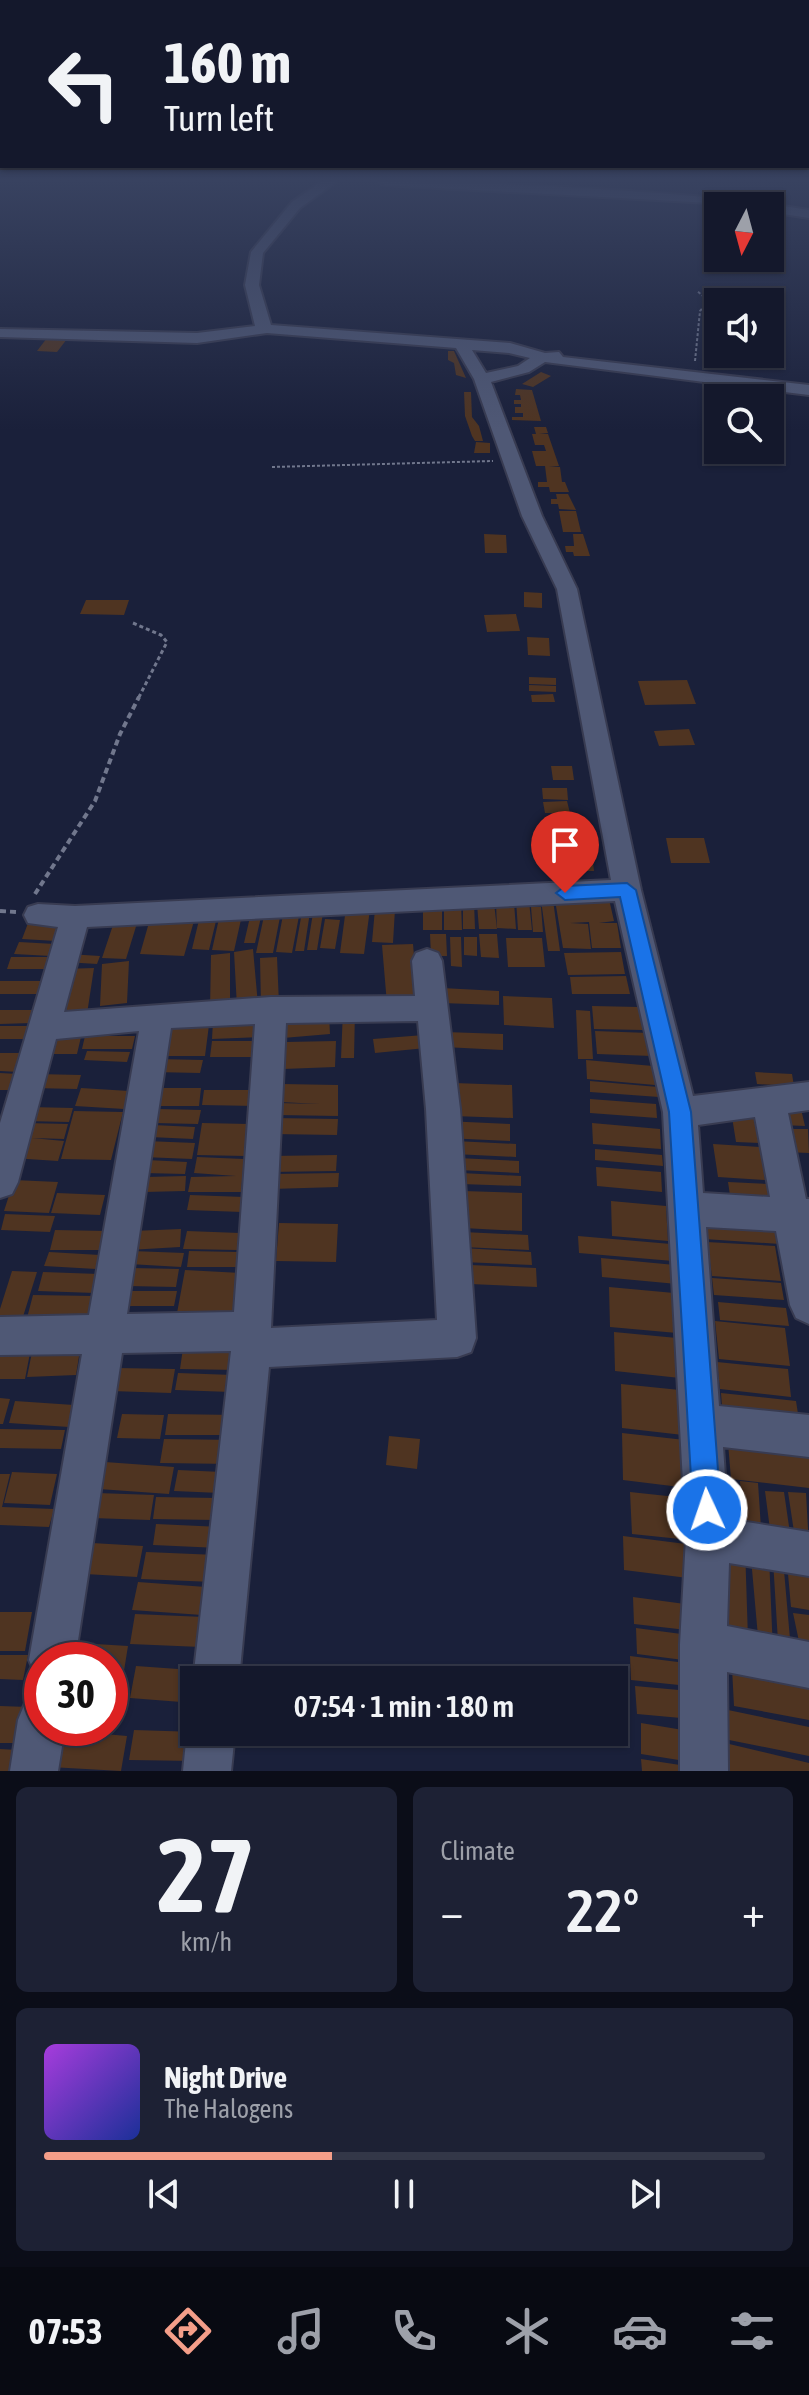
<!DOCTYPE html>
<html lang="en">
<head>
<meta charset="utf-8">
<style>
  :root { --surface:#14182c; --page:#1d2134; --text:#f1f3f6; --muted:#9da0a9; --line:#333748; --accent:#f49e89 }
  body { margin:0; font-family:"Asap Condensed",sans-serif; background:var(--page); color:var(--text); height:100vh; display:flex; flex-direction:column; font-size:30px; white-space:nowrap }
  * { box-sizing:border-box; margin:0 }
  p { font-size:26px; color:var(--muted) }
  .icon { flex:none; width:44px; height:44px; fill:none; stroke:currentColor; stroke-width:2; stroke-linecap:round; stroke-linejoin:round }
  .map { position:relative; height:1771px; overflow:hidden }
  .panel { display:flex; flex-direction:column; gap:16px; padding:16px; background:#0b0d18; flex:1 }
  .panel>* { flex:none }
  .hud { position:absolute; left:0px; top:0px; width:810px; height:168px; box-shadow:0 2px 6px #0004,0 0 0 2px var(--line); background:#14182c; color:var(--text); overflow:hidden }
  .needle { width:52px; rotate:186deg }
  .fabs { position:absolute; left:704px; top:192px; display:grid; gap:16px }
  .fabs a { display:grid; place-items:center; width:80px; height:80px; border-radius:0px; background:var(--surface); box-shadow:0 2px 6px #0004,0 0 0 2px var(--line); font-size:40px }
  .speed { position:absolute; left:24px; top:1642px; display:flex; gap:16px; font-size:40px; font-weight:700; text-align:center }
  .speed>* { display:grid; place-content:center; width:104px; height:104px; border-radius:50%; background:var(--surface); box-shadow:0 2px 6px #0004,0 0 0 2px var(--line); line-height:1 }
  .speed .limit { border:12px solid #d22; background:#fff; color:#111 }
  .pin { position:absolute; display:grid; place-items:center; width:68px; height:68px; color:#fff; margin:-82px -34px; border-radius:50% 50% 50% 0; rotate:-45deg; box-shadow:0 0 8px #0007 }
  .pin .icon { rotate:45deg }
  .me { position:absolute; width:88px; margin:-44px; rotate:357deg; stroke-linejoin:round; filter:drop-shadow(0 0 6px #0008) }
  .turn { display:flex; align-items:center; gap:28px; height:168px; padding:0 32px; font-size:36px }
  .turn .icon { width:104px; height:104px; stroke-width:2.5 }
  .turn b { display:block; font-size:56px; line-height:68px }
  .big { font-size:60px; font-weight:600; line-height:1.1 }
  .panel .card { flex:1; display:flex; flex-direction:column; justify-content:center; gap:12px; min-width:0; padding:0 28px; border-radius:12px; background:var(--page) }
  .panel .dial { align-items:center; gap:0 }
  .dial b { font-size:104px; line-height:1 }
  .song { display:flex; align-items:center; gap:24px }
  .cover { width:96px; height:96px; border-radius:12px; background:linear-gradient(135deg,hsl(280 70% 55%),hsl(230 70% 35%)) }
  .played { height:8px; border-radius:4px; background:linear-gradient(90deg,var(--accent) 40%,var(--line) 40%) }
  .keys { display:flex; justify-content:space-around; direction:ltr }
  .heat { display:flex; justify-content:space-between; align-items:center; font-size:44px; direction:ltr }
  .panel .tiles { flex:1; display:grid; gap:16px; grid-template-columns:1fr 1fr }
  .card:last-child { grid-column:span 2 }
  .trip { position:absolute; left:180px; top:1666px; width:448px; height:80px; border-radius:0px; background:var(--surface); box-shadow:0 2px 6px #0004,0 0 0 2px var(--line); font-weight:600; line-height:80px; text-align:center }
  .dock { display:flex; height:128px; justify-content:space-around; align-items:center; background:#080a12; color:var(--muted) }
  .dock .icon { width:56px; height:56px }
  .dock .current { color:var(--accent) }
  .dock b { font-size:36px; color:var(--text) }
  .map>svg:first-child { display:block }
  .building { fill:#4f3421 }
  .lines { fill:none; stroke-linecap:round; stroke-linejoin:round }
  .minor-casing { stroke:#383b51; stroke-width:4 }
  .path-far2 { stroke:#71778d; stroke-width:2; stroke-dasharray:3 2; stroke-linecap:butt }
  .path-far1 { stroke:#71778d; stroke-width:3; stroke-dasharray:4 3; stroke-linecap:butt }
  .path { stroke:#71778d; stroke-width:4; stroke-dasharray:6 4; stroke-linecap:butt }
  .minor { fill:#4f5875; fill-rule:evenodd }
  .route { fill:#1a73e8; stroke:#114b97; stroke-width:2 }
</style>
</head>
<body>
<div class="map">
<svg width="809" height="1771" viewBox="0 0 809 1771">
  <rect width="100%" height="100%" fill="#1a203a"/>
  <path class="building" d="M47 338 67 339 57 352 37 351Z
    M448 351H454L466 378 456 375 454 363 448 360Z
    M541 372 551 376 533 387 522 384Z
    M516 389 532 390 541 421 512 420V417H523V413H515V407H521V404H514V400H521L520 395H515Z
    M464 392H471L472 417 479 426 483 441H475L472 436 465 416Z
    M534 427H546L548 433 539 434H548L559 466 549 467H560L562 482H565L569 492H550L549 487H538V482H547L545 466H536L532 451H546L544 445H535L532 434H536Z
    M476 442 490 443V453H474Z
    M556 494H568L576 510 559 509 558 504H551V499H557Z
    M559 511H576L581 532H563Z
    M484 534 506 535 507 553H485Z
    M573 534H583L590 556H574L573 552H566L565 546H574Z
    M524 592 542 593V608L524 607Z
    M86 600H129L124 615 80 614Z
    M516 614 520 631 487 632 484 615Z
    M527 637 549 638 550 656 528 655Z
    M529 677 556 678V685L529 684Z
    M687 680 696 704 645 705 638 681Z
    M529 685 556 686V692L529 691Z
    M553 694 555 702H532L531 695Z
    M689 729 695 745 659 746 654 731Z
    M551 766H572L574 780H553Z
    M542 788H567L568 800 543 799Z
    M567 801 570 813H545L543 802Z
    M544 817H559L565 869 549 868Z
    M666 838H704L710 863H671Z
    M569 854H592L594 871H571Z
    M609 899 614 921 599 923H617L621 948H592L589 922 570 923 588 924 591 949 563 948 555 900Z
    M516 900 529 901 532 930H518Z
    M541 900H553L560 951H548Z
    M463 902H474L475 929H463Z
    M423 903 442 904V930H423Z
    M444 903H461L462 930H444Z
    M494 903 497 929H479L477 904Z
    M496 903H514L516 929 497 928Z
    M531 907H541L543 932H533Z
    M346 908 370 909 364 954 340 953Z
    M375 909H395L393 943 372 942Z
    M302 912H310L304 951H295Z
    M313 913H323L317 950H307Z
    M220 914 242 915 234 951 212 950Z
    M283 915 299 916 292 953 276 952Z
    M264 916 280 917 273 953H256Z
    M250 917H261L255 943H244Z
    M30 918 64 920 56 941 22 939Z
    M115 919 138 920 126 959 102 958Z
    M150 919 194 921 184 956 140 954Z
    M325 919 340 920 335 949 320 948Z
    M199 920 216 921 209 950 192 949Z
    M430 934H446L447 956H431Z
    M479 934H497L499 958 481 957Z
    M450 937H461L462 967 451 966Z
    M464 937H477V956L464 955Z
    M506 938H542L545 967H508Z
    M19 942 55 944 51 956 14 954Z
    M413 944 418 1002 387 1004 382 945Z
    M253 949 258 1005 237 1007 234 952Z
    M621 952 625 974 568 975 564 953Z
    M230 953V1008L210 1010 211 955Z
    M68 954 100 956 97 964 65 962Z
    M11 957H48L45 969H7Z
    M277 957 279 1004 261 1005 260 958Z
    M129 961 127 1003 100 1006 102 964Z
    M94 968 87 1014 53 1016 62 969Z
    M626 976 630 994H572L570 977Z
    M0 981H43L40 994H0Z
    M442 988 499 991V1005L441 1003Z
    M503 996 552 998 554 1028 504 1025Z
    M592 1006 639 1007 643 1030 594 1029Z
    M0 1010H35L32 1023 0 1024Z
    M343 1010H355L354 1058H341Z
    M576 1010 590 1011 593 1059H578Z
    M329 1014 330 1034 283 1038V1017Z
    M262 1019 261 1037 212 1039 213 1021Z
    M163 1025H209L205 1056H157Z
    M0 1026H33L29 1039H0Z
    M595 1031 649 1033 652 1056 597 1054Z
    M445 1032 503 1034V1050L444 1047Z
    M424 1035 426 1048 375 1053 373 1039Z
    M85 1036H135L132 1049H82Z
    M81 1037 77 1054H48L52 1038Z
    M212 1041H265L263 1057H210Z
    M336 1041 335 1067 283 1069 285 1042Z
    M87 1051 130 1052 127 1062 84 1060Z
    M0 1053H25L19 1072 0 1071Z
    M156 1059 203 1060 200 1073 153 1072Z
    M586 1060 653 1066 655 1085 587 1079Z
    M755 1072 792 1074 794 1086 757 1084Z
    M0 1073 18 1074 13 1090H0Z
    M36 1074 81 1075 77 1089 32 1088Z
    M590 1081 658 1087 659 1097 590 1092Z
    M454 1083 512 1085 513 1118 453 1116Z
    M282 1084 338 1085V1116L277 1115 278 1103 320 1104 280 1102Z
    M81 1088 129 1091 124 1109 75 1106Z
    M156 1088H201L199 1106H153Z
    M204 1090H257L256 1106 202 1105Z
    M590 1099 656 1104 657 1118 590 1113Z
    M29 1107 73 1108 69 1122 25 1121Z
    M778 1108 801 1109 805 1126 781 1125Z
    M157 1109 201 1110 198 1124 154 1123Z
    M74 1111 123 1112 111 1160 61 1159Z
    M732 1117 755 1118 760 1143 736 1142Z
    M274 1118 338 1119 337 1135 272 1134Z
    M445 1121 510 1124V1141L445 1138Z
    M25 1123 68 1124 64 1139 32 1138 64 1141 58 1161 12 1158Z
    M202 1123 249 1124 245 1156 197 1155Z
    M592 1123 660 1129 661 1149 593 1144Z
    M153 1125 195 1127 193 1139 150 1137Z
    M779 1129H808L809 1153 785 1152Z
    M146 1141 195 1143 192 1159 143 1157Z
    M455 1141 516 1144V1157L454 1154Z
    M713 1144 760 1147 765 1180 718 1177Z
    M595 1149 662 1155 663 1166 595 1160Z
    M337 1155 336 1171 270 1172 271 1156Z
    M197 1157 244 1159 241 1192H188L191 1177 236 1176 194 1173Z
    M458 1158 519 1161V1173L458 1170Z
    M147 1160 187 1162 185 1174 144 1173Z
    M596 1167 661 1172 662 1192 597 1186Z
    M339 1173 338 1187 271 1189 272 1174Z
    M461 1173 521 1176V1186L461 1184Z
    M186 1176 185 1191 144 1192 146 1177Z
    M14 1180 58 1182 49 1213 4 1211Z
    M728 1182 769 1184 773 1205 731 1202Z
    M463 1191 522 1193V1231L463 1228Z
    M57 1193 105 1195 100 1215 51 1213Z
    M190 1195 244 1197 242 1212 187 1210Z
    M611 1201 666 1206 668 1241 612 1236Z
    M5 1214 55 1216 50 1232 1 1230Z
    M701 1216 776 1221 780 1244 704 1239Z
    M279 1223 338 1224 336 1262 276 1261Z
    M181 1229 180 1247 129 1250 132 1231Z
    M55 1230 107 1231 103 1250H50Z
    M187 1231 240 1233 237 1250 183 1249Z
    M463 1232 528 1235 529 1250 463 1247Z
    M578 1236 671 1244 673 1261 579 1253Z
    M707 1242 775 1246 781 1281 712 1276Z
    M462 1248 531 1252 532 1265 462 1262Z
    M132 1251 184 1253 181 1267 129 1264Z
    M189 1251 238 1252 236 1267H187Z
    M49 1252 100 1255 96 1269 44 1266Z
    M601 1258 675 1265 677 1284 602 1277Z
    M470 1265 536 1268 537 1287 470 1284Z
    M131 1268 179 1269 176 1287 128 1286Z
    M185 1270 241 1273 235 1315 177 1313Z
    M12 1271 37 1272 21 1323 0 1321V1309Z
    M43 1272 99 1274 95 1293 38 1291Z
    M712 1278 781 1283 784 1300 714 1295Z
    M609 1287 674 1293 677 1333 610 1327Z
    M128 1291H177L174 1306H125Z
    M33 1295 93 1296 88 1319 27 1318Z
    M718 1302 786 1308 789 1326 720 1320Z
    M715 1321 785 1328 790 1366 719 1359Z
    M614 1332 677 1338 680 1378 615 1371Z
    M184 1341H240L237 1370 180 1369Z
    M80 1350 76 1375 27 1377 32 1352Z
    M30 1353 25 1379H0V1354Z
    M717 1362 788 1369 791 1397 720 1389Z
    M116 1368 175 1369 171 1393 111 1391Z
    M178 1373 233 1375 231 1392 175 1390Z
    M621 1384 680 1390 683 1435 622 1428Z
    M721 1393 796 1401 800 1427 723 1419Z
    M0 1398 10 1399 3 1424H0Z
    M15 1401 74 1405 69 1427 9 1423Z
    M122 1414 164 1415 160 1439 117 1438Z
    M168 1414 236 1415 234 1435H165Z
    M0 1429 65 1430 61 1449 0 1448Z
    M727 1431 809 1440V1488L731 1479Z
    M622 1433 685 1440 688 1488 623 1480Z
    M389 1436 420 1439 417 1469 386 1465Z
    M164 1439 236 1440 233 1464 160 1463Z
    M105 1462 174 1467 169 1494 99 1489Z
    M178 1470 222 1472 220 1493 174 1491Z
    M12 1472 57 1474 50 1505 4 1503Z
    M0 1474H10L2 1507 54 1509 49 1527 0 1525Z
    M740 1481 758 1483 762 1543 744 1541Z
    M711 1485 731 1487 737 1533 716 1532Z
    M765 1491 784 1492 792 1547 772 1545Z
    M630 1492 686 1498 690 1540 632 1534Z
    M788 1492 806 1493 809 1547 796 1545Z
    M97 1493 154 1495 150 1520 92 1518Z
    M156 1497 217 1498 215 1520 153 1519Z
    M156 1524 221 1527 219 1548 153 1545Z
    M623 1536 686 1544 688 1578 624 1570Z
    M721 1542 745 1546 748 1639 725 1638Z
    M92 1543 143 1546 137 1577 85 1574Z
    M750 1547 769 1556 773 1652 759 1648Z
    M146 1552 217 1555 213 1582 141 1579Z
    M786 1552 809 1556V1610L791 1607Z
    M783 1559 790 1639 778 1642 773 1560Z
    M138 1582 206 1587 202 1615 132 1610Z
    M633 1597 685 1604 687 1630 634 1624Z
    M0 1612H32L25 1651H0Z
    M793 1613 809 1615V1653L801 1651Z
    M135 1614 204 1617 201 1647 130 1644Z
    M636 1628 689 1635 691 1661 637 1654Z
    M63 1642 128 1646 123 1677H110V1660H59Z
    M0 1655H28L23 1680 0 1679Z
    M630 1656 678 1662 679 1685 631 1680Z
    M136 1666 206 1671 205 1680H194V1703L130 1698Z
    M732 1668 809 1683V1720L734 1706Z
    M110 1681H125L122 1704 110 1705Z
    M635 1686 679 1690 681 1718 637 1714Z
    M0 1706 28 1707 21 1743H0Z
    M728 1710 809 1727V1756L729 1740Z
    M641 1723 683 1730 685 1761 641 1754Z
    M59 1730 127 1736 121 1771 50 1767Z
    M134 1730 198 1732 195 1761 129 1760Z
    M725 1743 809 1763V1771H726Z
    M0 1749 18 1750 13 1771H0Z
    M641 1759 680 1765 681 1771H642Z"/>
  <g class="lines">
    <defs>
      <path id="minor" d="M321 182H336L300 208 263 253 259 285 271 325 510 343 545 353 559 352 563 357 809 385V395L545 362 529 372 491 382 542 516 577 589 641 890 693 1096 809 1082V1110L788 1113 806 1199H809V1324L796 1318 790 1305 776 1231 706 1227 719 1406 809 1415V1457L723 1447 728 1519 809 1532V1576L729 1563 727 1626 809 1642V1688L727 1672 728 1771H680V1644L686 1538 663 1112 615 901 87 927 64 1012 271 997 415 996 412 961 416 953 427 949 438 953 442 961 460 1109 476 1338 471 1352 457 1357 269 1367 239 1680H194V1683L193 1680 231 1351 122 1353 75 1660H42V1679L36 1676 29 1660 82 1354 0 1355V1317L89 1315 139 1031 56 1039 18 1182 12 1194 0 1198V1123L58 927 28 923 24 915 28 907 38 904 75 906 611 880 557 589 522 516 474 379 456 348 267 333 197 343 0 337V329L197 333 255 326 245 285 251 252 292 202ZM472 350 509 353 530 358 518 366 486 373ZM418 1021 426 1109 437 1320 271 1328 286 1023ZM255 1024 234 1312 127 1314 171 1028ZM755 1117 770 1197 703 1193 698 1125Z
        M379 182C506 182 632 189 758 202L764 206 384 185Z
        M770 204 809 210V218L770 212V206H765Z
        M42 1696V1728H65L58 1771H10L18 1720 25 1703Z
        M194 1715V1732H235L231 1771H183L187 1732Z"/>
    </defs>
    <use href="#minor" class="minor-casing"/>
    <path class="path-far2" d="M695 361 700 311 709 301 697 291
      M272 467 493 461"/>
    <path class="path-far1" d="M133 623 161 635 167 642 138 699"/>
    <path class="path" d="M35 894 95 801 120 734 139 697
      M0 911 16 912"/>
    <use href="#minor" class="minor"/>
  </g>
  <linearGradient id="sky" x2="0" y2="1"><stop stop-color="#0e1220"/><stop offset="0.42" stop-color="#384260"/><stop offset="1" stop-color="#384260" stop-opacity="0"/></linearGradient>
  <rect width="809" height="430" fill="url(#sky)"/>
  <path class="route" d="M627 883 636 890 691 1112 721 1510 716 1520 707 1524 697 1520 693 1510 669 1112 620 897 565 900 556 893 565 886Z"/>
</svg>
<div class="fabs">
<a><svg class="needle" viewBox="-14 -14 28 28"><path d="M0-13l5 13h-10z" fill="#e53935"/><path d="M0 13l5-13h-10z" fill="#9da0a9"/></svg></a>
<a><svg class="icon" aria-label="sound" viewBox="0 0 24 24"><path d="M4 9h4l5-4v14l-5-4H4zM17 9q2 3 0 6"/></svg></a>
<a><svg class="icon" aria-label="search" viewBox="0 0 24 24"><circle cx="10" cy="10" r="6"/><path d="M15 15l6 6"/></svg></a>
</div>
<div class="speed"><div class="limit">30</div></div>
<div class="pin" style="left:565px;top:893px;background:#d93025"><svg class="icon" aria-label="arrive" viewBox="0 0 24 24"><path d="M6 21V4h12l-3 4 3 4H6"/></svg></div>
<svg class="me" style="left:707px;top:1510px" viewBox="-20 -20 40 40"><circle r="17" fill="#1a73e8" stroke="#fff" stroke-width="3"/><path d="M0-11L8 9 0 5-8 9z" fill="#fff"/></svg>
<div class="trip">07:54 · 1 min · 180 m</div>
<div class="hud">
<div class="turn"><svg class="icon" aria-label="left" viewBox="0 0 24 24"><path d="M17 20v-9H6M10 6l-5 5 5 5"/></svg><div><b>160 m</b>Turn left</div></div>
</div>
</div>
<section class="panel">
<div class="tiles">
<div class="card dial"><b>27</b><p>km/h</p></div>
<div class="card"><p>Climate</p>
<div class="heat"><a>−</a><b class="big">22°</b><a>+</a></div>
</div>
<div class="card">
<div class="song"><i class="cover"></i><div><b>Night Drive</b><p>The Halogens</p></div></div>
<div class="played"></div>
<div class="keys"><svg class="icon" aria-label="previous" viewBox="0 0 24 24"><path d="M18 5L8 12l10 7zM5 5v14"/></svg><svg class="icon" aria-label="pause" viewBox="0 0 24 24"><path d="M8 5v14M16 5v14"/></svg><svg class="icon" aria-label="next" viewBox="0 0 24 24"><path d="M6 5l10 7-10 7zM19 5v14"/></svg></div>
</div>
</div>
</section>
<nav class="dock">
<b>07:53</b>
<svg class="icon current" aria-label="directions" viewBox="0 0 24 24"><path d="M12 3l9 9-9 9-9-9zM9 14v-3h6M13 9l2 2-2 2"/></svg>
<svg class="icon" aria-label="music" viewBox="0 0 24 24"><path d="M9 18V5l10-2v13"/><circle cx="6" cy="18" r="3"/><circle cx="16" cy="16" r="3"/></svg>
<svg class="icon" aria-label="phone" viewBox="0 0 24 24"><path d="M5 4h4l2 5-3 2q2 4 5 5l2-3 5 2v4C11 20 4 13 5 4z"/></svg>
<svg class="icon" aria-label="climate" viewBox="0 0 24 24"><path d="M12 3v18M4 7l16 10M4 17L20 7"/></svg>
<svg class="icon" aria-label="car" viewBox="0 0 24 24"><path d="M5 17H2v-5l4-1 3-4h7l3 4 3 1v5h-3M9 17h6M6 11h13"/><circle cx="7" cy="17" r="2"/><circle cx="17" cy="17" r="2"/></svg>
<svg class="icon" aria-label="filters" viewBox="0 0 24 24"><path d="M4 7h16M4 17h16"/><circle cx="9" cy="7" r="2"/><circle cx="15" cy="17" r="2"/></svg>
</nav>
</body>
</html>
